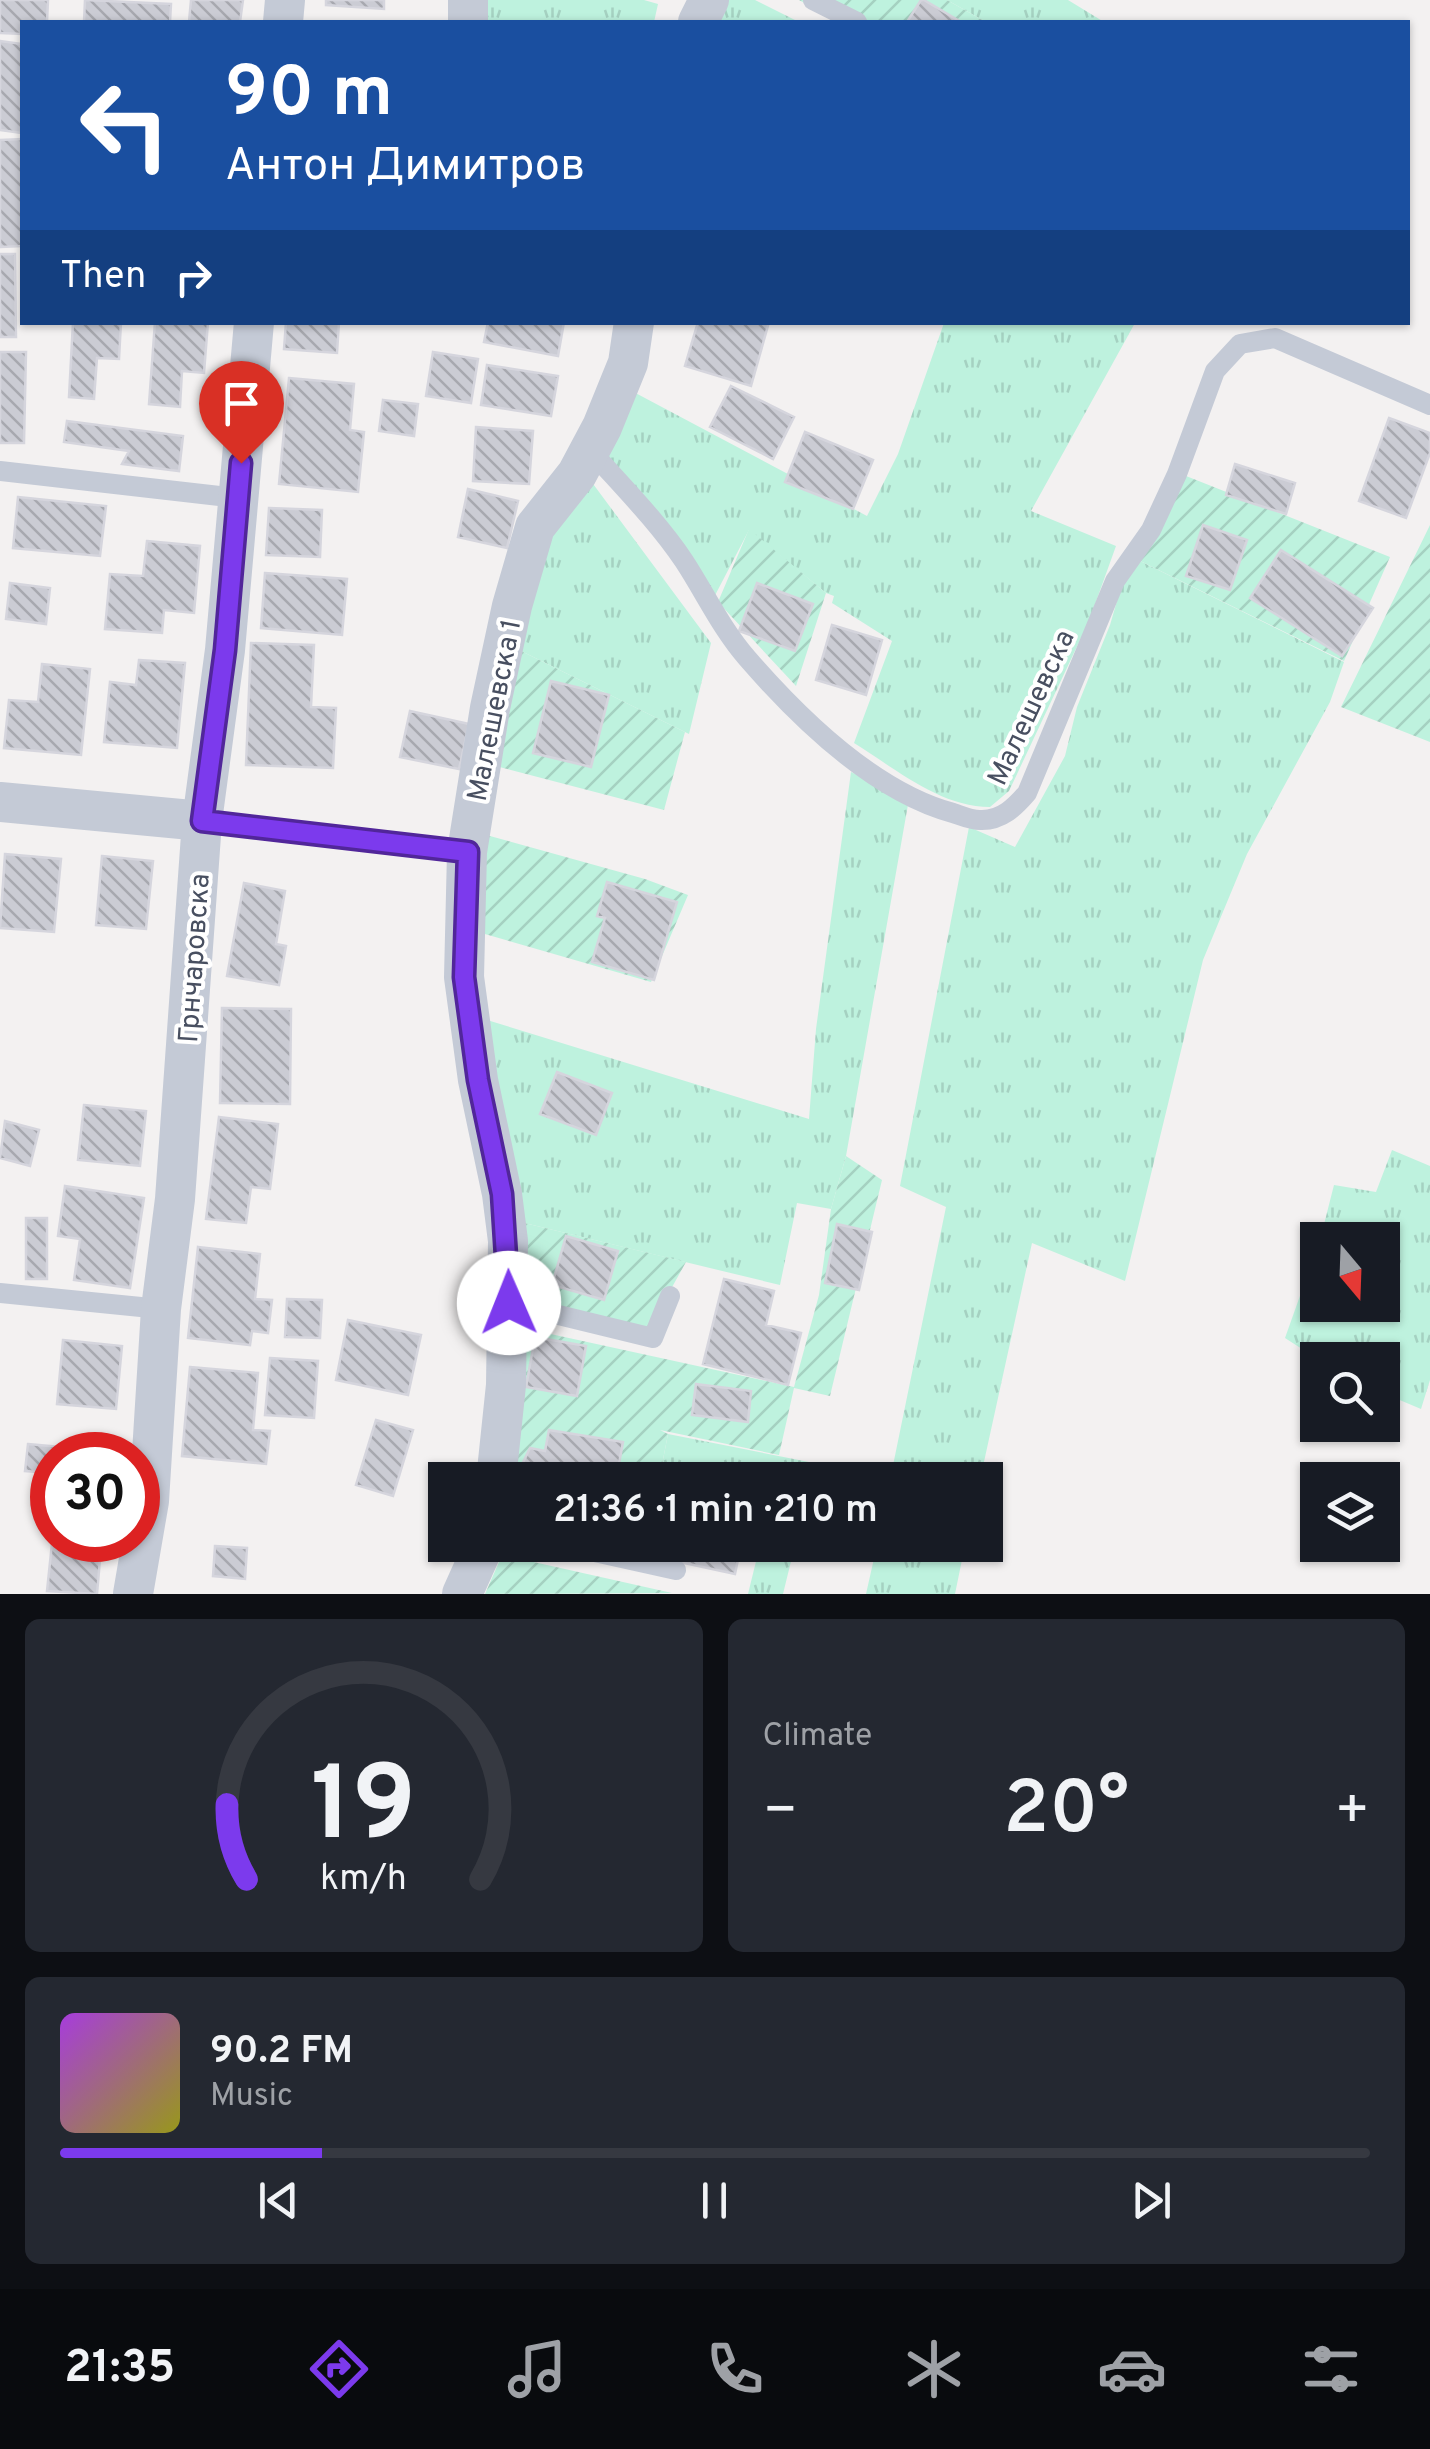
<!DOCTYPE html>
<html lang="en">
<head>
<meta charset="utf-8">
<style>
  :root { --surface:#171b24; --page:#242831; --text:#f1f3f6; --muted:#9ea1a6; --line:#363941; --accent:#7c3aed }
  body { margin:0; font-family:Overpass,sans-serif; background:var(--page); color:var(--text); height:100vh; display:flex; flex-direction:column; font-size:38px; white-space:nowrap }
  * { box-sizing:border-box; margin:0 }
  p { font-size:32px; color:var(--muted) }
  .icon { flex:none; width:55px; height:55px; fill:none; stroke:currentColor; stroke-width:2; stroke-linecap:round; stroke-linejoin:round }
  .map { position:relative; height:1594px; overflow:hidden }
  .side { display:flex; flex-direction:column; gap:25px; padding:25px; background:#0d0f14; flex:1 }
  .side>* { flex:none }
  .guide { position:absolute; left:20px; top:20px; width:1390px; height:305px; border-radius:0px; box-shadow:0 2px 8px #0004; background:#1a4fa0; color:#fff; overflow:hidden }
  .needle { width:65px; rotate:161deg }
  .tools { position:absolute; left:1300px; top:1222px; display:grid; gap:20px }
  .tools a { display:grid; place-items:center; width:100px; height:100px; border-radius:0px; background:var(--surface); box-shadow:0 2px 8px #0004; font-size:50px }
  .speed { position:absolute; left:30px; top:1432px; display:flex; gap:20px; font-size:50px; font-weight:700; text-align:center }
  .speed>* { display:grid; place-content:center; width:130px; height:130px; border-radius:50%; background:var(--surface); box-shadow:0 2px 8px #0004; line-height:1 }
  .speed .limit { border:15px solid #d22; background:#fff; color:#111 }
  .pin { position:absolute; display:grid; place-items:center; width:85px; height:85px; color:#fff; margin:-102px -42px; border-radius:50% 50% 50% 0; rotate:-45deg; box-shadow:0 0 10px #0007 }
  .pin .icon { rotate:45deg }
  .me { position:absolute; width:110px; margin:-55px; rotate:359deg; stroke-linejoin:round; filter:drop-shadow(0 0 8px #0008) }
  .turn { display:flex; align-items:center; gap:35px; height:210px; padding:0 40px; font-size:45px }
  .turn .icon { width:130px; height:130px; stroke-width:2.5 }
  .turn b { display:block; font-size:70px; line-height:85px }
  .then { display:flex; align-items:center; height:95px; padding:0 40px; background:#0003; gap:20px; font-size:38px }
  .big { font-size:75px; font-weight:600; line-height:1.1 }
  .side .card { flex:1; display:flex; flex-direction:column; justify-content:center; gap:15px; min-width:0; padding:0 35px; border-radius:15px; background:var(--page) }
  .side .dial { align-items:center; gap:0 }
  .dial svg { height:260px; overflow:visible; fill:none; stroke:var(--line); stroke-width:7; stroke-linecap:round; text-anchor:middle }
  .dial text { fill:var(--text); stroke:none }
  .song { display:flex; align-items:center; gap:30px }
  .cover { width:120px; height:120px; border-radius:15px; background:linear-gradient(135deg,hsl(280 70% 55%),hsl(60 70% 35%)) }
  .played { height:10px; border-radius:5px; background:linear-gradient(90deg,var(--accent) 20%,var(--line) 20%) }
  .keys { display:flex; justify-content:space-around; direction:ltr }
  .heat { display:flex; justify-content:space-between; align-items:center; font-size:55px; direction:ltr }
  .side .tiles { flex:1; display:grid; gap:25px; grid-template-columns:1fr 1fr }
  .card:last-child { grid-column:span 2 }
  .trip { position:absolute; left:428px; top:1462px; width:575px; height:100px; border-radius:0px; background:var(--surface); box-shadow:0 2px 8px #0004; font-weight:600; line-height:100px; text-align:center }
  .tabs { display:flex; height:160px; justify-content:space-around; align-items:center; background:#090b0e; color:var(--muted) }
  .tabs .icon { width:70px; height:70px }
  .tabs .selected { color:var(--accent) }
  .tabs b { font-size:45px; color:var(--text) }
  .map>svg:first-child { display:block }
  .grass { fill:url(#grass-tufts) }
  .garden { fill:url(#garden-furrows) }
  .building { fill:url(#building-back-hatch); stroke:#d5d5dd; stroke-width:2.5 }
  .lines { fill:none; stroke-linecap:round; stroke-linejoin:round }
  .lane { stroke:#c4cad6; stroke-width:20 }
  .street { stroke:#c4cad6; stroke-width:40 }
  .route-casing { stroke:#51269a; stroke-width:25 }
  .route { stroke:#7c3aed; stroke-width:18 }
  .labels { text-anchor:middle; stroke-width:8; stroke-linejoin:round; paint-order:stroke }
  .street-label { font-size:28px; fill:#484f60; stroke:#fff }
</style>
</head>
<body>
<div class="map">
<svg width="1430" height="1594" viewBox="0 0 1430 1594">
  <defs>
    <pattern id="grass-tufts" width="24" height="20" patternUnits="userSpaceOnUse" patternTransform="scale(2.5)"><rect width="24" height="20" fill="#bef2de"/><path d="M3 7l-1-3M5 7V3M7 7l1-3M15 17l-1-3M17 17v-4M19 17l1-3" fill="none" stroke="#a5d1c1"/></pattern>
    <pattern id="garden-furrows" width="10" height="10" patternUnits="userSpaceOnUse" patternTransform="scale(2.5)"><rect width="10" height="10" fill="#bef2de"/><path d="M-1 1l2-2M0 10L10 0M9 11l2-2" fill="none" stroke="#a5d1c1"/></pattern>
    <pattern id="building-back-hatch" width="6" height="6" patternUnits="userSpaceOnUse" patternTransform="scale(2.5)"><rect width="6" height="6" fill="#cbccd4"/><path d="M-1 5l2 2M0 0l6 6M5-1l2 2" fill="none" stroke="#a7a8af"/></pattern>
  </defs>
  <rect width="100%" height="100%" fill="#f3f1f1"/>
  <path class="grass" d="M482 0H644L658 4 654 22H485Z
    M715 0H755L799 22H703Z
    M947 0H1068L1104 22H986Z
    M944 323H1135L1031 511 1116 546 1089 621 1009 791 990 807C940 807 896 769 854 743L892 641 832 603 834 596 826 593 749 530 710 605 594 456 628 389 867 516 898 454Z
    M582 469 711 643 689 734 509 645 547 525Z
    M1130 556 1344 662 1330 702 1247 854 1203 960 1125 1281 1032 1243 980 1480H890L946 1207 900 1186 969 827 1015 847 1065 756 1077 707 1110 625Z
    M851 772 909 799 846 1156 831 1209 797 1203 780 1285 512 1220 474 1016 809 1119 816 1029Z
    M1392 1150 1430 1166V1380L1421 1409 1383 1393 1382 1360H1319L1285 1338 1317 1248 1318 1305H1382V1240H1320L1334 1185 1376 1192Z
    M668 1434 814 1463 810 1480H659Z
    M760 1545H795L783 1594H748Z
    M877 1545H965L955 1594H866Z"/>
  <path class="garden" d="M799 0H947L986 22H839Z
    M1176 472 1390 557 1344 661 1130 556Z
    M1430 525V742L1341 707Z
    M749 529 826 593 796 686 718 602Z
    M509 645 685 732 664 810 488 764Z
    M479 833 645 879 688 895 651 982 471 930Z
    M846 1156 882 1180 830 1396 794 1388 779 1455 660 1430 668 1434 659 1480H535L503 1473 523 1328 794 1387 819 1295 831 1209Z
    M512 1220 686 1262 646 1334 517 1306Z
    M502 1555 672 1593 485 1594Z"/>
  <path class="building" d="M0 0H48L47 22H22V34L0 33Z
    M85 0 171 4 170 22H84Z
    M191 0H243L240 22H189Z
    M326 0H384V9L326 5Z
    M921 0H924L961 22H907Z
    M0 41 22 44V133L0 130Z
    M22 139V246L0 247V140Z
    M0 254H15L16 337H0Z
    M73 322H121L119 359 97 358 94 399 69 397Z
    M155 322H208L204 373 182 371 180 407 149 404Z
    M286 322H339L337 353 284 349Z
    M488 322H564L558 356 484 342Z
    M698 322H769L751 386 685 366Z
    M0 352H26L24 443H0Z
    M433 352 478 359 471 403 426 396Z
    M487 365 558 376 551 416 481 405Z
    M289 378 354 384 350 430 364 432 358 492 279 484Z
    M731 386 794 417 773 459 710 427Z
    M383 400 418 404 414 436 379 431Z
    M1389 418 1430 433V453L1406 518 1359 501Z
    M67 421 183 436 179 471 122 464 129 451 64 442Z
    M476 427 533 431 529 484 473 481Z
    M805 432 873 460 853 509 785 482Z
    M1235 464 1295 483 1286 514 1226 495Z
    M468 489 518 501 507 548 458 537Z
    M18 497 106 506 100 556 13 548Z
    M269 508 322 510 320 557 266 555Z
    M1203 525 1247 540 1230 590 1186 576Z
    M147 541 200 546 194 613 164 610 162 633 105 629 110 574 143 576Z
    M1281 550 1373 608 1342 656 1250 598Z
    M265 573 347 579 342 635 261 628Z
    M10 583 50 588 46 624 6 619Z
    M757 583 813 604 795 651 739 631Z
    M832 625 882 640 866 695 816 680Z
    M251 643 314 645 311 707 336 708 333 768 246 765Z
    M139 660 185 663 177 748 104 742 110 682 136 685Z
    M42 664 90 669 81 755 4 748 9 700 38 702Z
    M551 681 609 695 591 767 533 753Z
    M410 711 469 724 459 769 400 757Z
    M5 854 61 859 54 932 0 928Z
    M102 856 153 861 146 929 96 925Z
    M607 882 677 902 654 980 592 962 605 918 597 916Z
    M244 883 285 891 276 944 286 946 279 985 227 976Z
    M222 1008 291 1009 290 1104 220 1103Z
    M557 1072 612 1093 596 1135 540 1114Z
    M84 1105 146 1111 140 1166 78 1160Z
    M219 1117 278 1124 270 1189 251 1187 246 1223 206 1219Z
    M5 1121 39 1130 30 1166 0 1158Z
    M65 1186 144 1198 130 1288 74 1280 80 1239 58 1236Z
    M26 1218H47V1279H26Z
    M837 1224 872 1232 859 1290 825 1283Z
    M566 1236 618 1251 604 1300 552 1285Z
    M198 1247 260 1254 255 1299 272 1300 268 1333 252 1331 250 1345 188 1338Z
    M724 1279 774 1291 766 1325 801 1333 788 1385 703 1364Z
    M287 1299 322 1300 320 1338 285 1337Z
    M348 1320 421 1335 408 1395 336 1380Z
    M535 1337 586 1346 577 1396 526 1387Z
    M63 1340 122 1346 116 1409 57 1404Z
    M270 1358 318 1361 314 1418 265 1415Z
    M190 1367 258 1373 253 1430 270 1431 266 1464 182 1456Z
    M696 1384 751 1391 748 1422 692 1415Z
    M376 1420 413 1430 393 1496 356 1485Z
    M549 1430 623 1442 616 1480H536L516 1477 530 1448 545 1451Z
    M28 1444 115 1452V1455H52V1473L25 1471Z
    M52 1543 101 1548 97 1594 47 1591Z
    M639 1545H741L735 1574 638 1553Z
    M215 1546 247 1548 245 1579 213 1576Z"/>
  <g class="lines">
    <path class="lane" d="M813 0 857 22
      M590 450C622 486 657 521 684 561 705 593 721 628 747 658 799 718 875 792 953 813 962 816 973 821 982 820 1002 820 1015 807 1027 793L1115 581 1151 530 1177 474 1215 371 1240 344 1275 338 1430 405
      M0 471 237 498
      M202 821 467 852
      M0 1293 161 1309
      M509 1303 653 1338 670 1296
      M563 1545 676 1570"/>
    <path class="street" d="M468 0V22
      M283 22 285 0
      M698 22 709 0
      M0 802 202 821
      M496 1480 506 1385 508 1241 502 1194 478 1080 464 977 467 852 490 708 512 606 535 527 577 474 602 427 628 363 634 322
      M133 1594 149 1501 161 1309 175 1199 202 821 225 650 254 322
      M462 1594 484 1545"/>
  </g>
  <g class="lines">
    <defs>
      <path id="route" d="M241 463 225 650 202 821 468 852 464 977 478 1080 502 1194 509 1303"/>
    </defs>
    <use href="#route" class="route-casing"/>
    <use href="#route" class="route"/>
  </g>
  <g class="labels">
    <g class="street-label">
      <text transform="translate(1030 707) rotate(-65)" y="10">Малешевска</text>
      <text transform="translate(493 710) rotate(-79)" y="10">Малешевска 1</text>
      <text transform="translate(193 958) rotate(-86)" y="10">Грнчаровска</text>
    </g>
  </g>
</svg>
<div class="tools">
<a><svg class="needle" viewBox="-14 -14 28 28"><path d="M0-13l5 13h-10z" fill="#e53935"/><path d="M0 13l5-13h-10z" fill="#9ea1a6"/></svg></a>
<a><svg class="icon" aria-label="search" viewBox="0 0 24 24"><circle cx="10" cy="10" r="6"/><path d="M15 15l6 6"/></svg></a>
<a><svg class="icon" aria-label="layers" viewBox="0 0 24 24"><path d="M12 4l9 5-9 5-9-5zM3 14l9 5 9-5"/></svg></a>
</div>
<div class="speed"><div class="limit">30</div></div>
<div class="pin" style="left:241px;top:463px;background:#d93025"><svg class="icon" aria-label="arrive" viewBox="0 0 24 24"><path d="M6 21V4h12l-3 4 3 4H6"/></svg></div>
<svg class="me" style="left:509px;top:1303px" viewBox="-20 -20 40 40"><circle r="19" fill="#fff"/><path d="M0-13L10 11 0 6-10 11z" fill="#7c3aed"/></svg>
<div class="trip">21:36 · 1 min · 210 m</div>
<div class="guide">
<div class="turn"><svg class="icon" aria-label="left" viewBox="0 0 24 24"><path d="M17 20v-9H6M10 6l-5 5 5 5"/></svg><div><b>90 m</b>Антон Димитров</div></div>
<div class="then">Then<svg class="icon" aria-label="right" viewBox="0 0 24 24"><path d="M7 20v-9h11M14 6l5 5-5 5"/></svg></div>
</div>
</div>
<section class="side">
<div class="tiles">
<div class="card dial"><svg viewBox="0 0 100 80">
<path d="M14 69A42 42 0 1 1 86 69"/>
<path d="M14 69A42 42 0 0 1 8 46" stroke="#7c3aed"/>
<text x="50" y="56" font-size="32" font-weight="700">19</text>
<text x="50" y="72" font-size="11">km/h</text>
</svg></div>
<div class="card"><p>Climate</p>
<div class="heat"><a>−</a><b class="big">20°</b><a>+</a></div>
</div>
<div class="card">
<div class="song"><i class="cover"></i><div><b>90.2 FM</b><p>Music</p></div></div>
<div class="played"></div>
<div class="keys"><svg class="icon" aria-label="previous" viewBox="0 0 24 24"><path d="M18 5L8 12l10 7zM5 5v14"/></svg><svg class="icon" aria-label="pause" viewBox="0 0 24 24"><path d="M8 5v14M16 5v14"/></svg><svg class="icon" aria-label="next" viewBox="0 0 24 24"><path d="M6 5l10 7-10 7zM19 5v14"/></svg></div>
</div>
</div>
</section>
<nav class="tabs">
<b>21:35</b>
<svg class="icon selected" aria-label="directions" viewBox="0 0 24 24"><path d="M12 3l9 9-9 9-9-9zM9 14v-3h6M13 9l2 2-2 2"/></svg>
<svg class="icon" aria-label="music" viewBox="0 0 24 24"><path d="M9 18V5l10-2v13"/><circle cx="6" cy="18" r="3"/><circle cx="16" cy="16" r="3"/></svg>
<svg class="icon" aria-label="phone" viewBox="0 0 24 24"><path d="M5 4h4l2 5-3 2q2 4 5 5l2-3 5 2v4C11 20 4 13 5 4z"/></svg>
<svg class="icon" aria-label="climate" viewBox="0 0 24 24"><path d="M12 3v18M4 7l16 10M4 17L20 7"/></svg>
<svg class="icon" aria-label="car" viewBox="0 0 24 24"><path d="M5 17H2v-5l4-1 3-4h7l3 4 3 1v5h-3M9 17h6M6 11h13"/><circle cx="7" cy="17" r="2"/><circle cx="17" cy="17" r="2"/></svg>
<svg class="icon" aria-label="filters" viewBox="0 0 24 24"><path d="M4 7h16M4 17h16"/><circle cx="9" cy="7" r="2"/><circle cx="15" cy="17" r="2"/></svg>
</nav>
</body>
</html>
